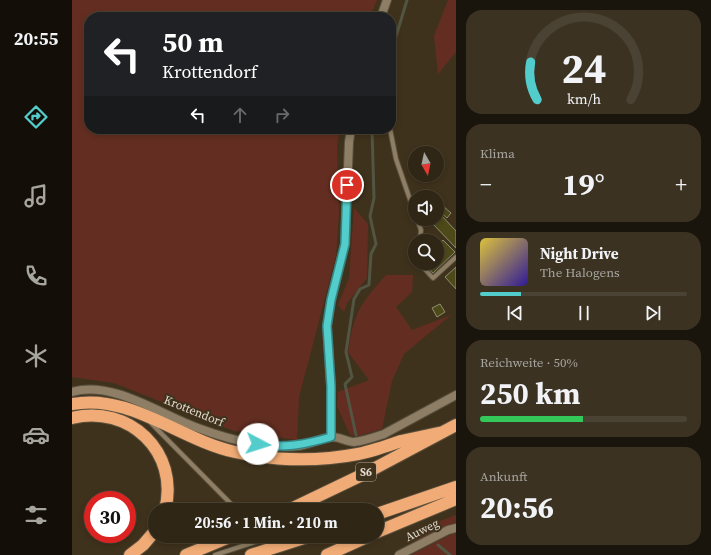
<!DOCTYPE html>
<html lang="de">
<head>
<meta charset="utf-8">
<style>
  :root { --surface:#2f2615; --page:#3b3222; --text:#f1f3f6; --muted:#a7a5a0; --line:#4a4334; --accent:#53cdcb }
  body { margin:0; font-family:"Source Serif 4",serif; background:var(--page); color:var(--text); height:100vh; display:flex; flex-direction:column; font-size:15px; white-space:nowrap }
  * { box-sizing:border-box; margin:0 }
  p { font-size:13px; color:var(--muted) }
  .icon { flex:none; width:22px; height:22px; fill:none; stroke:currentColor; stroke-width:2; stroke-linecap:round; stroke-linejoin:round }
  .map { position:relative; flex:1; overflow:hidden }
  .drawer { display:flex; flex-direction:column; gap:10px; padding:10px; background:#1a150c; width:255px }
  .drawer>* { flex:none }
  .guide { position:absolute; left:12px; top:12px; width:312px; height:122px; border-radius:16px; box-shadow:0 2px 6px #0003,0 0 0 1px var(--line); background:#202124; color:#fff; overflow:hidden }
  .needle { width:26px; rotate:171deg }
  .controls { position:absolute; left:336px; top:146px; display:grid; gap:8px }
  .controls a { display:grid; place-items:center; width:36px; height:36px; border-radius:50%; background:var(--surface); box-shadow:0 2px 6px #0003,0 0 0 1px var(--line); font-size:20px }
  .speed { position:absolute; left:12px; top:491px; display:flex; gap:8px; font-size:20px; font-weight:700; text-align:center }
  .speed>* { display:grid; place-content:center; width:52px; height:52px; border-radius:50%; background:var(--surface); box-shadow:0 2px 6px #0003,0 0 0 1px var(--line); line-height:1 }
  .speed .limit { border:6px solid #d22; background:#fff; color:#111 }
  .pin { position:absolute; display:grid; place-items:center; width:34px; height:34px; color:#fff; margin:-17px; border:2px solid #fff; border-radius:50%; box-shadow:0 1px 4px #0007 }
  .me { position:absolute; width:44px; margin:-22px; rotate:95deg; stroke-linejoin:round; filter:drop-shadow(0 0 3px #0008) }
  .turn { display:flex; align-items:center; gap:14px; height:84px; padding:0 12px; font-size:18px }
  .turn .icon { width:52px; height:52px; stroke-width:2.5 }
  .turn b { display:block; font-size:28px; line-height:34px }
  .lanes { display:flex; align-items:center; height:38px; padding:0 12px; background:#0003; justify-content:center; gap:20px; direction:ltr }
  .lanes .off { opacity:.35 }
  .big { font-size:30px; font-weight:700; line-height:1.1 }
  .drawer .widget { flex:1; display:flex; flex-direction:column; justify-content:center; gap:6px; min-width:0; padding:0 14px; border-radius:16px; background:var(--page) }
  .drawer .dial { align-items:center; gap:0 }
  .dial svg { height:104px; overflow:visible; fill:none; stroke:var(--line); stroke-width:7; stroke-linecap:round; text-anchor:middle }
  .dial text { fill:var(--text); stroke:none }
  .song { display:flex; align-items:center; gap:12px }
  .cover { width:48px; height:48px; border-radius:6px; background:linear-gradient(135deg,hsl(50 70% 55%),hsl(250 70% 35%)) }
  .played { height:4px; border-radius:2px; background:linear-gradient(90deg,var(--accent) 20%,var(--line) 20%) }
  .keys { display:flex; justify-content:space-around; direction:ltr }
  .heat { display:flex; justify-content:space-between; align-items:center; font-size:22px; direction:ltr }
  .charge { height:6px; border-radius:3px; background:linear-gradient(90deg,#34c759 50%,var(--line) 0) }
  .trip { position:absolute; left:76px; top:503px; width:236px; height:40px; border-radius:20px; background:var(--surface); box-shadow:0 2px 6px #0003,0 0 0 1px var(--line); font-weight:700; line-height:40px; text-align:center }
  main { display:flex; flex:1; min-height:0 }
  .tabs { display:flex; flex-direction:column; width:72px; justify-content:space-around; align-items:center; background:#130f08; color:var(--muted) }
  .tabs .icon { width:28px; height:28px }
  .tabs .active { color:var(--accent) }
  .tabs b { font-size:18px; color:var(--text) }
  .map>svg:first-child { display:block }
  .green { fill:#632e21 }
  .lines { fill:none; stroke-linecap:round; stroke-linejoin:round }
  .stream { stroke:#525541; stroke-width:3 }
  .building { fill:#4e4919; stroke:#908e72 }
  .lane-casing { stroke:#5b503d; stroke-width:6 }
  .street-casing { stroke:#5b503d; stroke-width:10 }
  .highway-casing { stroke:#5b503d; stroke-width:14 }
  .lane { stroke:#8d7e65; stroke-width:4 }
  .street { stroke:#8d7e65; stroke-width:8 }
  .highway { stroke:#f0ab76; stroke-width:12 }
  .route-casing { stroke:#368584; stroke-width:10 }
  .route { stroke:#53cdcb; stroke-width:7 }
  .labels { text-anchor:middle; stroke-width:4; stroke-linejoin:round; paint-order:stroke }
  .shield { fill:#3f321c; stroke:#b2a899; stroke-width:1 }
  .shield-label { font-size:11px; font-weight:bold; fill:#e4dbce }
  .street-label { font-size:12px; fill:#e4dbce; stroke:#3f321c }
</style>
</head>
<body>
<main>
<nav class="tabs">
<b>20:55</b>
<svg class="icon active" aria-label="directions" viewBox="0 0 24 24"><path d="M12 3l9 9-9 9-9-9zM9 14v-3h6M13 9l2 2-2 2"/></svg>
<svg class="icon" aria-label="music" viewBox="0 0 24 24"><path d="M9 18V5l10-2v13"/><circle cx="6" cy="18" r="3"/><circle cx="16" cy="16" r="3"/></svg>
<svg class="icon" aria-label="phone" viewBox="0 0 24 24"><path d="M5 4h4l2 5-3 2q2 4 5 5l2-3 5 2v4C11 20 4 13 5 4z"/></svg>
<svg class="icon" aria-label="climate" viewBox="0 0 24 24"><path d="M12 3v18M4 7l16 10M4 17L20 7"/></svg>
<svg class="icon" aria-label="car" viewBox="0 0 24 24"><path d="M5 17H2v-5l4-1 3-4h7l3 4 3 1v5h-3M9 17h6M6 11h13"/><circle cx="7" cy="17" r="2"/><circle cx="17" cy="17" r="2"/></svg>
<svg class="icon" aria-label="filters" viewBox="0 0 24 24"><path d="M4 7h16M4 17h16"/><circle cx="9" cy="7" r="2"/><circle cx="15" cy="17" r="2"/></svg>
</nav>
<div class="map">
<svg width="384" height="555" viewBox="0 0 384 555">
  <rect width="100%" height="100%" fill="#3f321c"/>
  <path class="green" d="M0 0H305L298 17H17V129H268L265 146 267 213 264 256 227 397 225 440 162 431 42 383 0 377Z
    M376 0H384V52L366 74 362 36Z
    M282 208 296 224 295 278 275 303 272 312 266 305 277 278Z
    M314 275H341L340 292 324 307 340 330 379 315 332 354 320 381 310 429 286 436 278 435 265 406 266 392 297 380 276 352C282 313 288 304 314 275Z
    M384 515V524L367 529 341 542 335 533Z
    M382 533 384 536V555H339Z"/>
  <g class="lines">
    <path class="stream" d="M319 53 335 0
      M284 435 273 384 280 377 274 352 282 299 288 289 297 285 299 254 304 244 298 216 302 198 300 129
      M366 545 378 555"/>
  </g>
  <path class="building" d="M370 205 379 213 375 218 366 210Z
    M368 214 384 231V248L359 222 365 219Z
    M371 240 383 252 361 273 352 263H365V246Z
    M384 267V289L373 277Z
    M368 304 373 312 365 317 360 308Z"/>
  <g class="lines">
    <defs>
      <path id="lane" d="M318 129 324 159 343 214
        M345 219 349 230 348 241
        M347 263 361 278 384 257
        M78 422 165 510
        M143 555 201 536"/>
      <path id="street" d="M309 17 315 0
        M0 392C41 380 89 415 126 428 158 440 192 449 226 446 237 445 248 438 259 437 266 436 275 442 282 442 292 441 303 437 312 434L384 395
        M259 437V386L255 326 259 301 273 244 277 142 279 129
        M327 555 376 530 384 528"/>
      <path id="highway" d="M0 404C58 393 108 440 163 452 204 461 244 462 286 454 301 451 315 446 329 441 343 438 357 435 371 432
        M0 418C57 404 108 452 93 510
        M217 510 292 474 384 425
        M305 514 384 487
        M305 532 384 499
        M58 555 71 545 83 531
        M114 555 160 536
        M179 555 238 536
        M255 555 297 536"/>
    </defs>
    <use href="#lane" class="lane-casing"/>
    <use href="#street" class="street-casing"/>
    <use href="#highway" class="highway-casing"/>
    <use href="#lane" class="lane"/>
    <use href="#street" class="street"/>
    <use href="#highway" class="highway"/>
  </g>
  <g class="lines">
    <defs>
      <path id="route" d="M186 444C212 449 234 444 259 437V386L255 326 259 300 273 244 275 185"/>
    </defs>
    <use href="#route" class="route-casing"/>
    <use href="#route" class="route"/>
  </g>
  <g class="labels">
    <rect class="shield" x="284" y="463" width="20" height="18" rx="3"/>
    <g class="shield-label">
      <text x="294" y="476">S6</text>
    </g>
    <g class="street-label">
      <text transform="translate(122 411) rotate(22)" y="4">Krottendorf</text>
      <text transform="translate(350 530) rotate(-26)" y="4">Auweg</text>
    </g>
  </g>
</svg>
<div class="controls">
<a><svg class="needle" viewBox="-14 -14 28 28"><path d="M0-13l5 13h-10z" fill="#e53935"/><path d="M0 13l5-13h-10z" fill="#a7a5a0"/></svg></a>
<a><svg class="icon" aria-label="sound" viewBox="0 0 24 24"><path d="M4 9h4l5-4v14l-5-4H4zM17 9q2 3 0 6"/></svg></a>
<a><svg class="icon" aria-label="search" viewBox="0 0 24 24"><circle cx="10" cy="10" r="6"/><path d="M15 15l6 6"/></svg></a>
</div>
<div class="speed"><div class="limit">30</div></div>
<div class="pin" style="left:275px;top:185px;background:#d93025"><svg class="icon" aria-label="arrive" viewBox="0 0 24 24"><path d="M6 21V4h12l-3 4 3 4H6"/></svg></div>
<svg class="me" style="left:186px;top:444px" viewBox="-20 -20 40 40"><circle r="19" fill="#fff"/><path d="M0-13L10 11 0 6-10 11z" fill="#53cdcb"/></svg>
<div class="trip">20:56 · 1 Min. · 210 m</div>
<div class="guide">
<div class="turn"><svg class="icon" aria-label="left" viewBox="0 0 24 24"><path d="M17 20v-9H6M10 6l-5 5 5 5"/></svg><div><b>50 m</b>Krottendorf</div></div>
<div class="lanes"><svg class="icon" aria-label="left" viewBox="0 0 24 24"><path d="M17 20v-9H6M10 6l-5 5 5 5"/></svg><svg class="icon off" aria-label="ahead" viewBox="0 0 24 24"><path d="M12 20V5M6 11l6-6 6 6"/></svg><svg class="icon off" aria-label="right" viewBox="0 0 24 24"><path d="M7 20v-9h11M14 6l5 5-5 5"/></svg></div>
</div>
</div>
<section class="drawer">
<div class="widget dial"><svg viewBox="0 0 100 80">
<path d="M14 69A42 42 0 1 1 86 69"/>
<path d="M14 69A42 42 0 0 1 9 40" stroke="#53cdcb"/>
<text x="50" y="56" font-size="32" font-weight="700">24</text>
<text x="50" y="72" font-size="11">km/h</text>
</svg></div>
<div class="widget"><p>Klima</p>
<div class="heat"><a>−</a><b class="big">19°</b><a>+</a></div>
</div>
<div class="widget">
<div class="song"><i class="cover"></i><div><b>Night Drive</b><p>The Halogens</p></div></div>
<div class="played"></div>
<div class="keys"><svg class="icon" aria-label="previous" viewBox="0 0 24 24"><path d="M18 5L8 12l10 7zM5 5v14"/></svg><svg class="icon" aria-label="pause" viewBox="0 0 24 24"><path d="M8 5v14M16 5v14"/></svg><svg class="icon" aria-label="next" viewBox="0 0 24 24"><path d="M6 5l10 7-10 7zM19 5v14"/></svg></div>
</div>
<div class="widget"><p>Reichweite · 50%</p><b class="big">250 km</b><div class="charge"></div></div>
<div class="widget"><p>Ankunft</p><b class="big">20:56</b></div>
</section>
</main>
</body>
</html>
